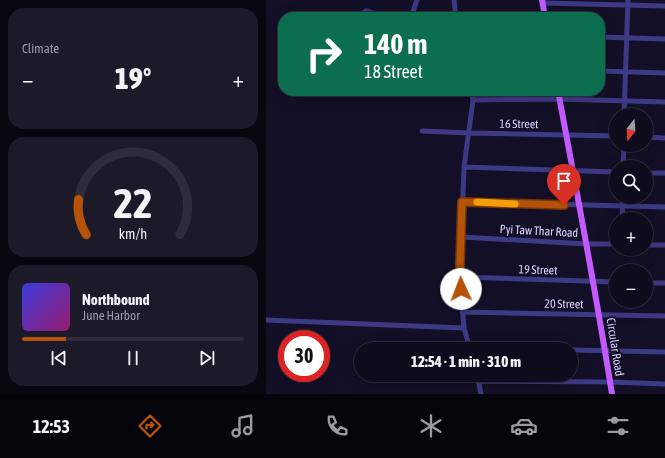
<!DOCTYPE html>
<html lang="en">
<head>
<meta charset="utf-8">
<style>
  :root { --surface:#0e0b1c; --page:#1c1929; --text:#f1f3f6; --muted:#9b9ba3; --line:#2e2b3b; --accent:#b45309 }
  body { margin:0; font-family:"Asap Condensed",sans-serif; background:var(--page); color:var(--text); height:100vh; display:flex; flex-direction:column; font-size:15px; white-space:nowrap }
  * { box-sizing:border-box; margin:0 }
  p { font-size:13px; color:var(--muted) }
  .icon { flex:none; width:22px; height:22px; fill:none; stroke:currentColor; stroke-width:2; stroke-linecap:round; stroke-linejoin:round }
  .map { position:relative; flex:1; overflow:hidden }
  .details { display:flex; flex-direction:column; gap:8px; padding:8px; background:#08060f; width:266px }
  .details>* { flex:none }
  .banner { position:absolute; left:12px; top:12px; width:327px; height:84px; border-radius:16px; box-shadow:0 4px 16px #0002,0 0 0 1px var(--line); background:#0b6e4f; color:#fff; overflow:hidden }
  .needle { width:26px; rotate:197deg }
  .controls { position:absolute; left:343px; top:108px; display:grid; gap:8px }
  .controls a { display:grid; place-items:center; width:44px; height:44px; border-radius:50%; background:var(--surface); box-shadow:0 4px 16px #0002,0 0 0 1px var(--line); font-size:20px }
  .speed { position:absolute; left:12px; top:330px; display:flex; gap:8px; font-size:20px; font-weight:700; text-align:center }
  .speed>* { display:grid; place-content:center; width:52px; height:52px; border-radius:50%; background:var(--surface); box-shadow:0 4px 16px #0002,0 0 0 1px var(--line); line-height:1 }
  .speed .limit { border:6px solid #d22; background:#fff; color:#111 }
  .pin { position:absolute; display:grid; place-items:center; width:34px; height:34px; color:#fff; margin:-41px -17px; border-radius:50% 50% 50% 0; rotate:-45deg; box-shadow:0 0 4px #0007 }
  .pin .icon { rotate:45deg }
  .me { position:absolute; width:44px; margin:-22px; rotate:358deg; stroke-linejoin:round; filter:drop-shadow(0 0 3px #0008) }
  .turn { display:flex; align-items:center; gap:14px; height:84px; padding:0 20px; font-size:18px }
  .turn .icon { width:52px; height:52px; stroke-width:2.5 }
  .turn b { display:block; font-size:28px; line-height:34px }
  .big { font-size:30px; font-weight:800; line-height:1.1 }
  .details .card { flex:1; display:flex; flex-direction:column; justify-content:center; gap:6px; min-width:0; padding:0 14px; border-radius:16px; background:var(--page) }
  .details .dial { align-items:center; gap:0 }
  .dial svg { height:104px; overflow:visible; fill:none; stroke:var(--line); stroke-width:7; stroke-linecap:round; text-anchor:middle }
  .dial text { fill:var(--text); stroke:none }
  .song { display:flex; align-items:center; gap:12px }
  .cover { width:48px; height:48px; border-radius:6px; background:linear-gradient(135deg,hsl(240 70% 55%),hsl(320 70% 35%)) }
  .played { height:4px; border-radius:2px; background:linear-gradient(90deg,var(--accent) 20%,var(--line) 20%) }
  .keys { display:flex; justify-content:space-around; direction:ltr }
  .heat { display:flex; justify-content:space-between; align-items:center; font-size:22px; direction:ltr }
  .trip { position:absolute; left:88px; top:342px; width:224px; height:40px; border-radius:20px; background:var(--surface); box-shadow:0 4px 16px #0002,0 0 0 1px var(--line); font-weight:800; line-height:40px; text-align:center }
  .tab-bar { display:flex; height:64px; justify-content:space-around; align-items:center; background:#06040b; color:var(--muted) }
  .tab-bar .icon { width:28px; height:28px }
  .tab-bar .active { color:var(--accent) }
  .tab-bar b { font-size:18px; color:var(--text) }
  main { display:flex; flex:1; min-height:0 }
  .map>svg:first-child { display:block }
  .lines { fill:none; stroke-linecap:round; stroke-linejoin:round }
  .minor { stroke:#3d3a85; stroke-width:5 }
  .major { stroke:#c25bff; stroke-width:6 }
  .route-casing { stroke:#753606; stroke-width:10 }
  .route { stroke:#b45309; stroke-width:7 }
  .slow { stroke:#f59e0b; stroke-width:7 }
  .labels { text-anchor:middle; stroke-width:4; stroke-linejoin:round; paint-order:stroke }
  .street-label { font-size:12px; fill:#d9d4ff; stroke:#130f26 }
</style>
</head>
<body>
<main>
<section class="details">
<div class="card"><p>Climate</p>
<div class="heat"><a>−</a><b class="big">19°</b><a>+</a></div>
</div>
<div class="card dial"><svg viewBox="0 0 100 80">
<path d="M14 69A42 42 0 1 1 86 69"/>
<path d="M14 69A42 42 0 0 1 8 42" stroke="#b45309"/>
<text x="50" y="56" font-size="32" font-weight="700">22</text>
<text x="50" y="72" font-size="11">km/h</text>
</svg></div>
<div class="card">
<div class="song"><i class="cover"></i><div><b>Northbound</b><p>June Harbor</p></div></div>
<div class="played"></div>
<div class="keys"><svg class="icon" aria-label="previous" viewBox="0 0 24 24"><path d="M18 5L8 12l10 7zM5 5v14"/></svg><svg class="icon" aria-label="pause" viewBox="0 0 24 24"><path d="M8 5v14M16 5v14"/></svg><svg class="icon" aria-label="next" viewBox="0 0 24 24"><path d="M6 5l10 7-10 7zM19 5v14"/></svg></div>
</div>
</section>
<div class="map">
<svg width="399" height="394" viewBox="0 0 399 394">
  <rect width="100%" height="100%" fill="#130f26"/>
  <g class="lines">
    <path class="minor" d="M188 0 190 17
      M277 3 399 6
      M93 17 100 11 119 17
      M145 17 151 0
      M334 37 399 39
      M334 71 399 73
      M207 100 293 99 399 102
      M358 115 362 0
      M156 131 203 133 350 136
      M380 137 399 138
      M198 167 350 172
      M357 167 358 145
      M380 173H399
      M197 202 399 207
      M356 219 357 197
      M195 237 321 244H350
      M380 245H399
      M194 277 350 282
      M380 283H399
      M196 312 399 316
      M0 320 198 328
      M204 349 198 328 194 277 198 167 207 100 205 91
      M204 349H225
      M305 350 399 352
      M211 375 215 394
      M213 381 344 382 399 384"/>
    <path class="major" d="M276 0 279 17
      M292 91C311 192 330 293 346 394"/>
  </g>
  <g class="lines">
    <defs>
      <path id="route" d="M195 289 194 264 196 202 298 205"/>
    </defs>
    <use href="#route" class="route-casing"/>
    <use href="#route" class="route"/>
    <path class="slow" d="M211 202 249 204"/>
  </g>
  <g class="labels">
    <g class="street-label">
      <text transform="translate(253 124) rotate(1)" y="4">16 Street</text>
      <text transform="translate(273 231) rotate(3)" y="4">Pyi Taw Thar Road</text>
      <text transform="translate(272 270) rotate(2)" y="4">19 Street</text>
      <text transform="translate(298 304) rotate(1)" y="4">20 Street</text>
      <text transform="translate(349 347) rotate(81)" y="4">Circular Road</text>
    </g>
  </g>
</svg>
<div class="controls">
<a><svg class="needle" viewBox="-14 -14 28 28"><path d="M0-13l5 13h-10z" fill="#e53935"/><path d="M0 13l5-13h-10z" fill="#9b9ba3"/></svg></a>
<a><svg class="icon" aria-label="search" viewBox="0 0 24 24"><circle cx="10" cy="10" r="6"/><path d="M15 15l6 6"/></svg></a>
<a>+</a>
<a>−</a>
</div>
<div class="speed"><div class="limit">30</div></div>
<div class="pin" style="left:298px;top:205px;background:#d93025"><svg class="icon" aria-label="arrive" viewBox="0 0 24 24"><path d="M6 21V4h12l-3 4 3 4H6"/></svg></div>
<svg class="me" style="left:195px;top:289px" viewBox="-20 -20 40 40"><circle r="19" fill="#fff"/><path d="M0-13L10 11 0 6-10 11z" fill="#b45309"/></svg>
<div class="trip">12:54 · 1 min · 310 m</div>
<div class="banner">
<div class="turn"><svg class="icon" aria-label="right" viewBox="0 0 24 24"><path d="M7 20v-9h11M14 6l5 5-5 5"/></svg><div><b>140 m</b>18 Street</div></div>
</div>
</div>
</main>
<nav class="tab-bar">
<b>12:53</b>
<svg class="icon active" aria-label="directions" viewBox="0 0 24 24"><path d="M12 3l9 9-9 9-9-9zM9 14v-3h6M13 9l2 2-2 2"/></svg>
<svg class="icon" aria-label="music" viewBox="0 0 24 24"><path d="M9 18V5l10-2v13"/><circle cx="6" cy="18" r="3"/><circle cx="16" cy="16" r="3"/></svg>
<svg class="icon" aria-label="phone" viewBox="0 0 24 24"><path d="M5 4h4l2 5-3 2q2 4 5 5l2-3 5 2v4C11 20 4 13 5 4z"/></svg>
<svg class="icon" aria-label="climate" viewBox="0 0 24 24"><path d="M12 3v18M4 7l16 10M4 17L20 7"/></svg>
<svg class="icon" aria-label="car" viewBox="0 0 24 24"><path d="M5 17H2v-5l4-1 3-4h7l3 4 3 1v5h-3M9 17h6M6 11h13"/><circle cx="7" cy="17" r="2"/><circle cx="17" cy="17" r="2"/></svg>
<svg class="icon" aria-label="filters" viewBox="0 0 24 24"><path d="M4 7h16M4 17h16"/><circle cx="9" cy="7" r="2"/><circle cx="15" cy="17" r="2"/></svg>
</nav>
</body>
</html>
